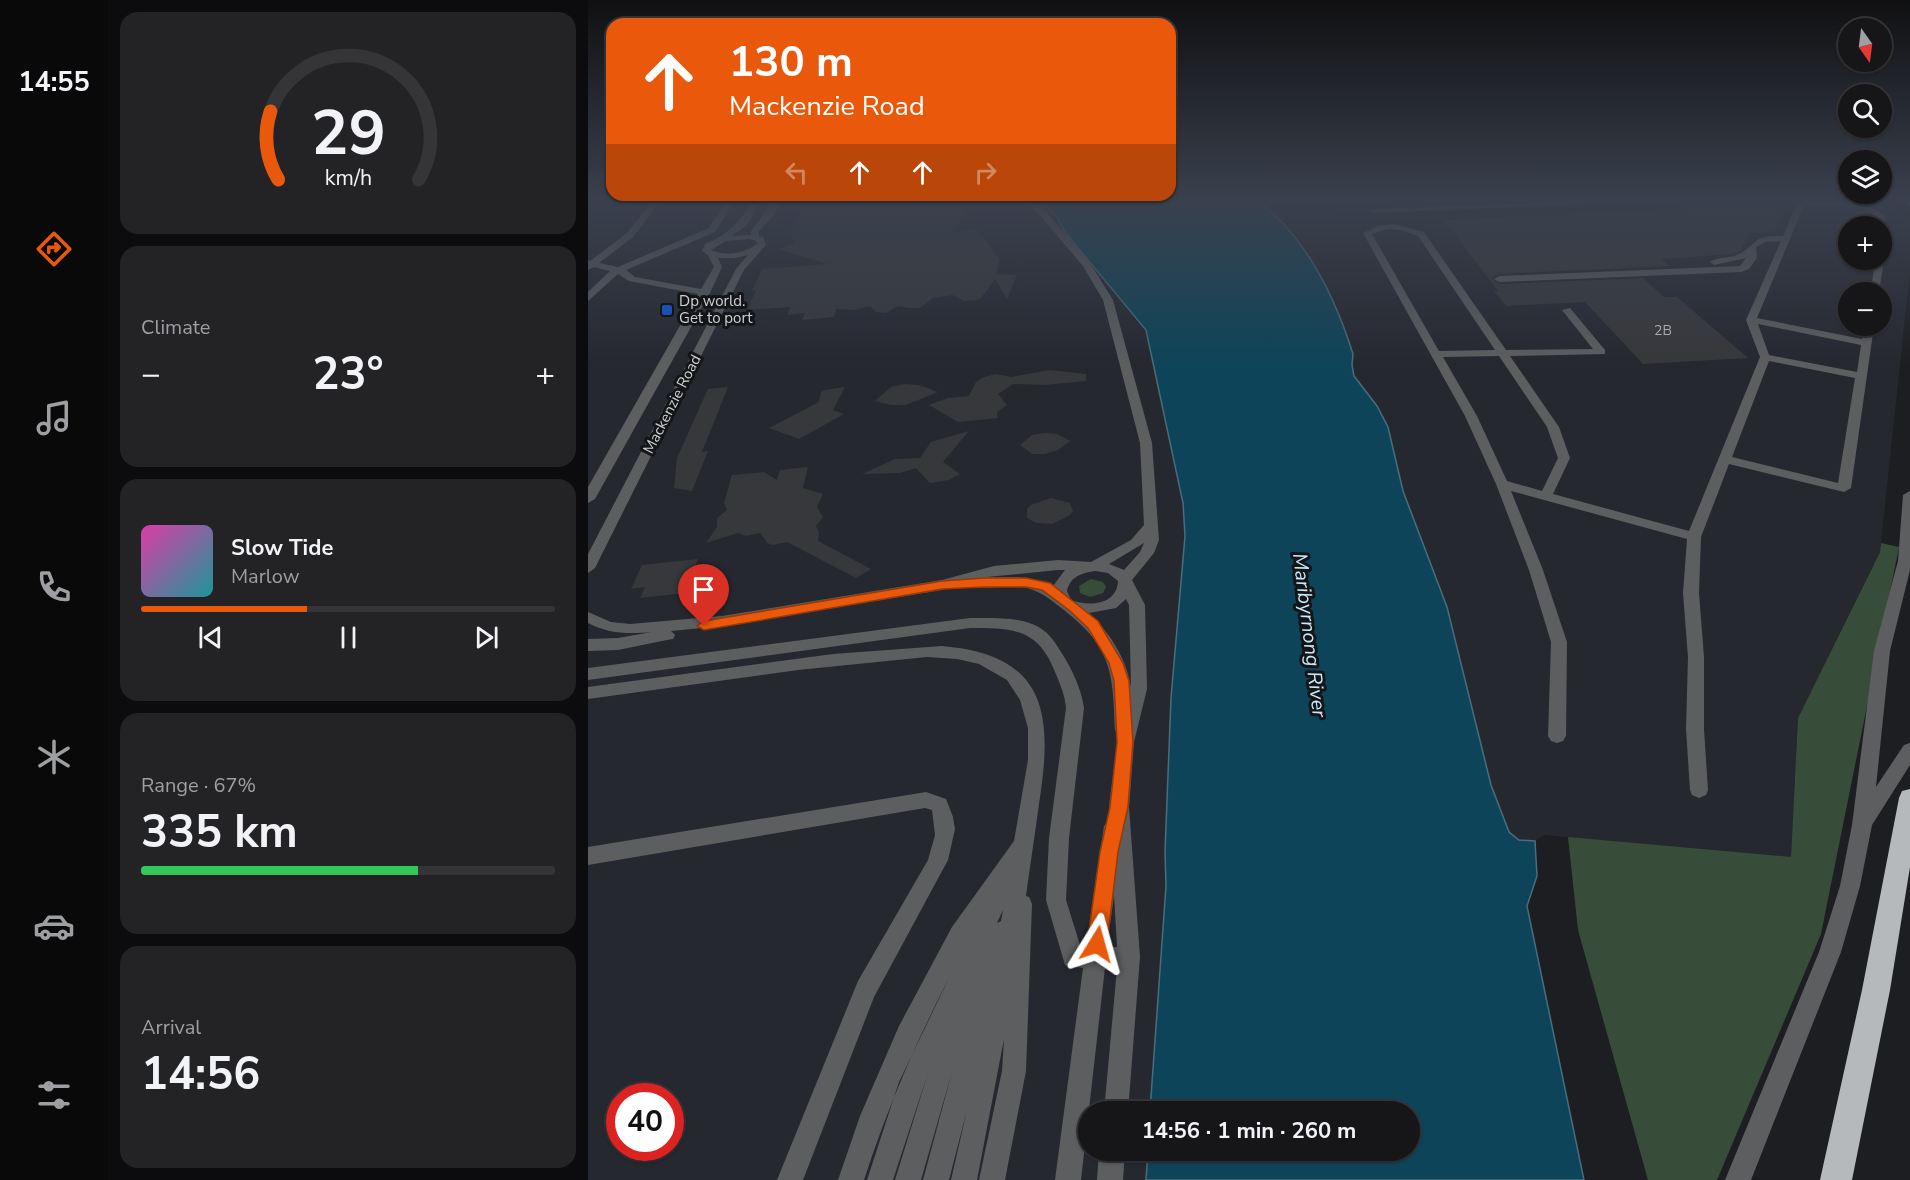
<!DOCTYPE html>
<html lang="en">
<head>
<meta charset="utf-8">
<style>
  :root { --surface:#161619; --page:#232326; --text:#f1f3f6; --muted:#9e9fa2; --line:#353538; --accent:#ea580c }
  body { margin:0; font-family:"Nunito Sans",sans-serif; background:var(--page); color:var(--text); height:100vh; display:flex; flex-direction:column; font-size:22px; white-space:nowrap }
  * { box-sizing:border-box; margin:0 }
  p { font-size:20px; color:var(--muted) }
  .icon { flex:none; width:33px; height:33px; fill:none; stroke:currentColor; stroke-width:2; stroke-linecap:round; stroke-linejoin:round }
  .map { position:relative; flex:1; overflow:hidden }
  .panel { display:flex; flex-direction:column; gap:12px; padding:12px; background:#0c0c0e; width:480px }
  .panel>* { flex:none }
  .banner { position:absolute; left:18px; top:18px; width:570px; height:183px; border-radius:18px; box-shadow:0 2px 4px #0004,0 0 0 2px var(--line); background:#ea580c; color:#fff; overflow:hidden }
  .needle { width:39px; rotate:166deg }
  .controls { position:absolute; left:1250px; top:18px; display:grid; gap:12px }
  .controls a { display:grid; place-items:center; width:54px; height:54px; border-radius:50%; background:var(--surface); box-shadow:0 2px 4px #0004,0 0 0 2px var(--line); font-size:30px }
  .speed { position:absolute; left:18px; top:1083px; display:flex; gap:12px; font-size:30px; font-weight:700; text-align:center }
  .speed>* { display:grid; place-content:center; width:78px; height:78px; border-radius:50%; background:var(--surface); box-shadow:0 2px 4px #0004,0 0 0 2px var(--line); line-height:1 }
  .speed .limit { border:9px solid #d22; background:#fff; color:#111 }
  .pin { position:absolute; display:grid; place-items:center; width:51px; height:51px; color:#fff; margin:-62px -26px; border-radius:50% 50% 50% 0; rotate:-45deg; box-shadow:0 0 6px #0007 }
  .pin .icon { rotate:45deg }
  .me { position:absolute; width:66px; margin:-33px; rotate:8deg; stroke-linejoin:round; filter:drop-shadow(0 0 4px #0008) }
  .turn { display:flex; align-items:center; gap:21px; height:126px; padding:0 24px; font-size:27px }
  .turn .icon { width:78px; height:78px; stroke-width:2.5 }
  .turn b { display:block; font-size:42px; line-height:51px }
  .lanes { display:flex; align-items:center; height:57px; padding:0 24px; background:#0003; justify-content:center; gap:30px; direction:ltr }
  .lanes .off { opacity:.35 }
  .big { font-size:45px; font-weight:700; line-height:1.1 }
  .panel .card { flex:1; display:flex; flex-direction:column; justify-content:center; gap:9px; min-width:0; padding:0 21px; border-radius:18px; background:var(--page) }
  .panel .dial { align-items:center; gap:0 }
  .dial svg { height:156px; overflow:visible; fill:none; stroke:var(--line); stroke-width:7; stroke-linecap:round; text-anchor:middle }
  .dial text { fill:var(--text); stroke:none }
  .song { display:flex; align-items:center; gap:18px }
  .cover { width:72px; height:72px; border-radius:9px; background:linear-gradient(135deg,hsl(320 70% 55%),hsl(180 70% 35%)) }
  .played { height:6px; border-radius:3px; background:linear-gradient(90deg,var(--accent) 40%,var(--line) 40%) }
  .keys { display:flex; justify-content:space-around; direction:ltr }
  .heat { display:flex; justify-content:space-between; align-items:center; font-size:33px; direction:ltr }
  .charge { height:9px; border-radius:4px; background:linear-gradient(90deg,#34c759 67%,var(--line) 0) }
  .trip { position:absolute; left:490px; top:1101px; width:342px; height:60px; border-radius:30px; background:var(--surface); box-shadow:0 2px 4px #0004,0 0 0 2px var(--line); font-weight:700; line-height:60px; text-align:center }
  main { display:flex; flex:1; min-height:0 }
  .menu { display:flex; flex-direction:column; width:108px; justify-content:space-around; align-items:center; background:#09090a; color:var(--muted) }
  .menu .icon { width:42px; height:42px }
  .menu .selected { color:var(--accent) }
  .menu b { font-size:27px; color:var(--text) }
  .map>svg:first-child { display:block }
  .built { fill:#262830; fill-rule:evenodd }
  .green { fill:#374d39 }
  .water { fill:#0e4459; stroke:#486e7e; stroke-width:1.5 }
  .building { fill:#37383b }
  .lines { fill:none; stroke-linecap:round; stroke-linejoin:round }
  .minor { fill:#5d5e60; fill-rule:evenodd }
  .major { fill:#9d9fa2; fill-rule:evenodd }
  .highway { fill:#b6b9bc; fill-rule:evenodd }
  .route { fill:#ea580c; stroke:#983908; stroke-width:1.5 }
  .transit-dot { fill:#1a4fb4; stroke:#141518; stroke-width:2 }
  .labels { text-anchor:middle; stroke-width:6; stroke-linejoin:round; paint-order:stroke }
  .far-number-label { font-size:14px; fill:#aaabad }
  .far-poi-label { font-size:15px; fill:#d0d1d3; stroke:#141518; text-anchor:start }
  .far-street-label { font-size:15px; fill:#d0d1d3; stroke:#141518 }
  .water-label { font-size:20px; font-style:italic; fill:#cbeaf9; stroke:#141518 }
</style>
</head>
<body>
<main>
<nav class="menu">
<b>14:55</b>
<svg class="icon selected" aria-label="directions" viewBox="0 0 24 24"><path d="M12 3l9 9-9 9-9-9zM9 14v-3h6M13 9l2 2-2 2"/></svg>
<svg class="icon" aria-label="music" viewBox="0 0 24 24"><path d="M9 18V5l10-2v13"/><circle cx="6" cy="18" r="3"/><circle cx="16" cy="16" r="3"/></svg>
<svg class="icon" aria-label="phone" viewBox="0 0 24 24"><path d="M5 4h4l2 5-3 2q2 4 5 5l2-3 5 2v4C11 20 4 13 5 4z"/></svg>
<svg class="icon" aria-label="climate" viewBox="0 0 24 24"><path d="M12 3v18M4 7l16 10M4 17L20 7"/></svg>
<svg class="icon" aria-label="car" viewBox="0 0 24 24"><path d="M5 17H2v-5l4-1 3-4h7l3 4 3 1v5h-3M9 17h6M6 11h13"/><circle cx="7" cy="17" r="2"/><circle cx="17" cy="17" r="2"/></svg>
<svg class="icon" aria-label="filters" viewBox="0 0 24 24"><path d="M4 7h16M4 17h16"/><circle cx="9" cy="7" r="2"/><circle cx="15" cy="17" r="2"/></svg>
</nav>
<section class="panel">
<div class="card dial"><svg viewBox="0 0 100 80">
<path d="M14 69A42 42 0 1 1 86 69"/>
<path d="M14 69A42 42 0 0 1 10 34" stroke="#ea580c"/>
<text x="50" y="56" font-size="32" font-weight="700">29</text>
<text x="50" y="72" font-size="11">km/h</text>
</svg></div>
<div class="card"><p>Climate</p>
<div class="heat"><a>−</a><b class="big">23°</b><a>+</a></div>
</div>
<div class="card">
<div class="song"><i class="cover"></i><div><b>Slow Tide</b><p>Marlow</p></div></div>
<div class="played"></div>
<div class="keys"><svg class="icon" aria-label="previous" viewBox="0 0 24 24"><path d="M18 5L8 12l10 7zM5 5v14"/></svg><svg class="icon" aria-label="pause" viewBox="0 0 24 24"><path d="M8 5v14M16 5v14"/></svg><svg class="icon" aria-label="next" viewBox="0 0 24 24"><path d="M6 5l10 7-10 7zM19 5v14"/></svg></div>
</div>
<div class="card"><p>Range · 67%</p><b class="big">335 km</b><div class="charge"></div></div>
<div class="card"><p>Arrival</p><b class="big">14:56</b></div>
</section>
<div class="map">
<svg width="1322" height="1180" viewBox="0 0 1322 1180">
  <rect width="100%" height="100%" fill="#1d1e21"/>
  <path class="built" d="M0 199H450L469 218 482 239 558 330 595 503 597 536 583 698 577 852 578 886 562 1111 501 1112V1150L560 1151 558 1180H0ZM32 1096H82V1148H32Z
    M1300 199 1322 218V271L1292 551 1210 718 1203 858 956 835 947 841 931 840 921 832 903 785 859 607 815 491 800 427 789 406 766 376 764 365 765 354 692 218 683 210 818 206 826 216ZM1260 226H1293V260H1260ZM1260 292H1293V326H1260Z"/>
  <path class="green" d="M1293 543 1311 547 1233 934 1129 1180H1060L990 930 980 837 1203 857 1210 718 1292 552Z
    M503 579 515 582 518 587 515 593 502 597 492 593 491 586Z"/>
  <path class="water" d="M450 199H668C718 236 747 297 765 354L764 365 766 376 789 406 800 427 815 491 859 607 903 785 921 832 931 840 947 841 949 876 939 906 996 1180H558L560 1151 822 1150V1112L562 1111 578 886 577 852 583 698 597 536 595 503 558 330 476 231 469 217Z"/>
  <path class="building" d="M242 199H255L259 205 264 204 268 207 304 200 307 202 321 199 365 201 370 208 380 209 365 231 390 230 405 250V253L412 258 408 274 429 275 419 299 407 279 393 298 388 300 376 301 365 295 345 298 332 308H321L310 306 298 313 288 312 282 306 267 310 248 309 246 317 214 320 217 313 199 315 202 307 159 310 168 290 164 291 174 269 239 264 191 249 207 243 202 232 206 228 204 225 212 215 210 211 217 201 234 202Z
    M1178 206 1195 212 1187 232 1162 233 1152 251 1145 254 1073 259 1081 266 911 274 904 278 911 284 1055 278 1076 297H1089L1160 358 1055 364 997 302 918 306 906 291H910L856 220Z
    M462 370 498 374V381L457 385 425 384 410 394 419 405 409 412 410 418 370 422 341 405 360 398 381 396 388 382 396 377 408 374 423 377Z
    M317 384 331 385 350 392 318 405H303L287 401 303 387Z
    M140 387 114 452 120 451 104 491 86 488 89 458 120 389Z
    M257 387 245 410 256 414 211 439 181 428 231 402 233 392 237 390Z
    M381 431 355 462 372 474 361 480 342 483 328 468 312 473 274 474 307 459 332 458 343 442Z
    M457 433 469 434 482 441 470 450 457 454H444L432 445 444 435Z
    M220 467 215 488 235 494 229 507 235 517 228 526 231 532 230 541 283 569 268 578 199 542 185 545 179 543 172 533 158 536 150 533 118 543 129 527V518L139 510 136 503 144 475 176 472 189 480 192 470Z
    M463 498 482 503 485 511 482 515 464 524 449 523 439 518V509L443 505Z
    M110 559 97 593 52 598 57 587 43 589 54 565Z"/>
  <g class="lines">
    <path class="minor" d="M66 199H74L45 237 11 263 30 267 121 228 140 199H148L127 232 38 270 47 277 113 289 126 267 120 255 114 251 117 244C140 235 153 221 166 199H174L158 226 143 236 163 235V231L187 199H195L186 215 171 231V236L175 237 178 245 156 270 7 568 0 573V554L148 269 160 255 147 258H130L134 267 122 293 7 499 0 503V487L110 294 41 281 30 274 0 301V292L22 271 6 267 0 270V260L2 261 39 233ZM161 239 168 241 169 244C156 253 138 257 123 250L138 241Z
      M438 199H447L502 263 525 300 564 443 571 540 566 553 544 580 557 605 559 689 546 742 541 807 552 957 540 1112H516L529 968H517L493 1180H467L495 968 477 965 458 900 461 838 478 708C477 695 472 684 467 672 450 628 424 628 382 628L0 680V668L382 618C404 618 437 616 455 630 465 637 471 649 478 660 486 674 494 692 496 708L481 838 478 900 493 948 498 947 516 826 522 819 521 807 530 735 527 730C525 669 523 646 472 607 455 594 446 587 423 586 411 586 386 592 379 583L354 590 134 626 83 631 87 635 85 639 79 640 30 650 0 651V639L30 638 64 632C40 634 21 634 0 623V612L23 622 42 624 134 616 354 580 406 566 470 560 503 562 543 540 556 525 552 443 515 300 495 266ZM556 543 552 552 536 570 521 564ZM470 570H477L465 586 431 577H399ZM507 571 520 573 530 581C529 605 501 607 483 600L479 591C482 577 493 573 507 571ZM538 599 541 605 543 687C538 658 522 633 501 613L528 608ZM526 895 529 947H519Z
      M1037 199H1114L786 213 782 211 786 209Z
      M1211 199C1229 199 1283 200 1297 216V238L1293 240V226H1289V217C1273 201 1237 207 1216 205L1169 318 1274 339 1276 326H1286L1263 488 1256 492 1141 464 1113 537 1111 593 1116 657V729L1120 790 1118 795 1111 798 1104 795 1102 790 1098 729 1100 657 1095 593 1099 539 923 491 955 570 979 642 978 736 975 741 969 743 963 741 960 736 963 642 941 570 908 484 877 416 775 233 789 226 806 224 836 232 918 350 1005 349 974 310 982 308 1017 350V354L922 356 971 427 982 458 965 494 1101 531 1172 357 1158 320 1193 241 1178 242 1168 247 1169 258 1161 269 1153 272 911 282 906 279 911 276 1152 266 1160 255 1158 258 1126 265 1122 262C1130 256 1144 259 1153 253 1172 240 1167 235 1195 236ZM799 229 813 230 830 236 907 350 851 351 784 234ZM1170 324 1273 345 1269 372 1181 355ZM911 356 959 427 970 458 954 491 919 481 889 416 855 357ZM1181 361 1267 378 1250 483 1144 457Z
      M1293 258 1296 260 1291 292H1282L1288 260Z
      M1322 491V570L1302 651 1288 787 1316 745 1322 743V765L1284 825 1272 886 1253 952 1163 1180H1137L1231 952 1252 886 1264 825 1286 651 1310 561 1315 495Z
      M354 646C460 655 465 715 451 804 447 835 442 865 438 896L441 897 444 904 438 1071 417 1180H391L414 1071 416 1039 389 1180H363L379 1110 361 1180H335L364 1072 333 1180H307L340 1073 305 1180H279L311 1082 361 978C327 1044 299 1109 276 1180H250L272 1116 311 1026 364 927 426 841 440 760V728L432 700 419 680 391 664 369 659 339 657 210 670 0 699V687L245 654ZM415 910 413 921 409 923Z
      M338 792 358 799 365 817 367 829 360 860 286 997 215 1180H189L270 981 340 860 347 835 344 810 337 808 0 865V847Z
      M511 1150H537L535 1180H509Z"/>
    <path class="major" d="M1313 199H1322V206Z"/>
    <path class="highway" d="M1322 789V867L1302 990 1264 1180H1232L1274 990 1311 798 1314 791Z"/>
  </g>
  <linearGradient id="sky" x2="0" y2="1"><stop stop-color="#101012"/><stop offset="0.55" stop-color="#3a414e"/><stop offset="1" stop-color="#3a414e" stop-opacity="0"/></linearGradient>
  <rect width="1322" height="365" fill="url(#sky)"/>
  <path class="route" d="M396 578H438L462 583 510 621 535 663 541 681 545 742 540 807 530 852 519 944 516 950 509 953 502 950 499 944 512 852 522 807 529 742 526 681 521 663 500 628 481 610 454 590 438 587H396L354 589 116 630 109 626 116 621 354 581Z"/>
  <rect class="transit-dot" x="73" y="304" width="12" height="12" rx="3"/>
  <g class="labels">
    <g class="far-number-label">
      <text x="1075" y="335">2B</text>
    </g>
    <g class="far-poi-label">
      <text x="91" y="306">Dp world.<tspan x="91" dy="17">Get to port</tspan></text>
    </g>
    <g class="far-street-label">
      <text transform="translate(84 404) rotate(-63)" y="5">Mackenzie Road</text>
    </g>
    <g class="water-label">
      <text transform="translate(722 635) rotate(83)" y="7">Maribyrnong River</text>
    </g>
  </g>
</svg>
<div class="controls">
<a><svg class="needle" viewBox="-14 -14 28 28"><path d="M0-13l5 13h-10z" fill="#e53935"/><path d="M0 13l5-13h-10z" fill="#9e9fa2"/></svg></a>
<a><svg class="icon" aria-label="search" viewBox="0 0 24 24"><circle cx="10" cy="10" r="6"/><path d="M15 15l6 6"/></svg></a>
<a><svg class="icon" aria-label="layers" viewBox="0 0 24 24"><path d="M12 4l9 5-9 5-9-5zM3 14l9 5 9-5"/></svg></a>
<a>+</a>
<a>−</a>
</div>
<div class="speed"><div class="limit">40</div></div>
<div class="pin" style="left:116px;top:626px;background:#d93025"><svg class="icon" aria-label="arrive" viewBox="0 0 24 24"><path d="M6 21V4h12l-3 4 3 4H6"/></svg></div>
<svg class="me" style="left:509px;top:944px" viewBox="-20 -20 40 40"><path d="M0-17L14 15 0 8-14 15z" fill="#ea580c" stroke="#fff" stroke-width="4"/></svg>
<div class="trip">14:56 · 1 min · 260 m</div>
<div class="banner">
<div class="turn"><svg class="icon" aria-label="ahead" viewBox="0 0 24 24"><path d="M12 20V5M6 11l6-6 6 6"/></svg><div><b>130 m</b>Mackenzie Road</div></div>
<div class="lanes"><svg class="icon off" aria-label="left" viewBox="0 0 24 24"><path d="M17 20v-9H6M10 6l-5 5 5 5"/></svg><svg class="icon" aria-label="ahead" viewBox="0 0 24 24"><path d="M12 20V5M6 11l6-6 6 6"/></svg><svg class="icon" aria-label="ahead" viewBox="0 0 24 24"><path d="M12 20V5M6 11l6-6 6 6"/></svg><svg class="icon off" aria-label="right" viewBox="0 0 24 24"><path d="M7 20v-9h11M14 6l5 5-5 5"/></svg></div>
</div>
</div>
</main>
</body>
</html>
